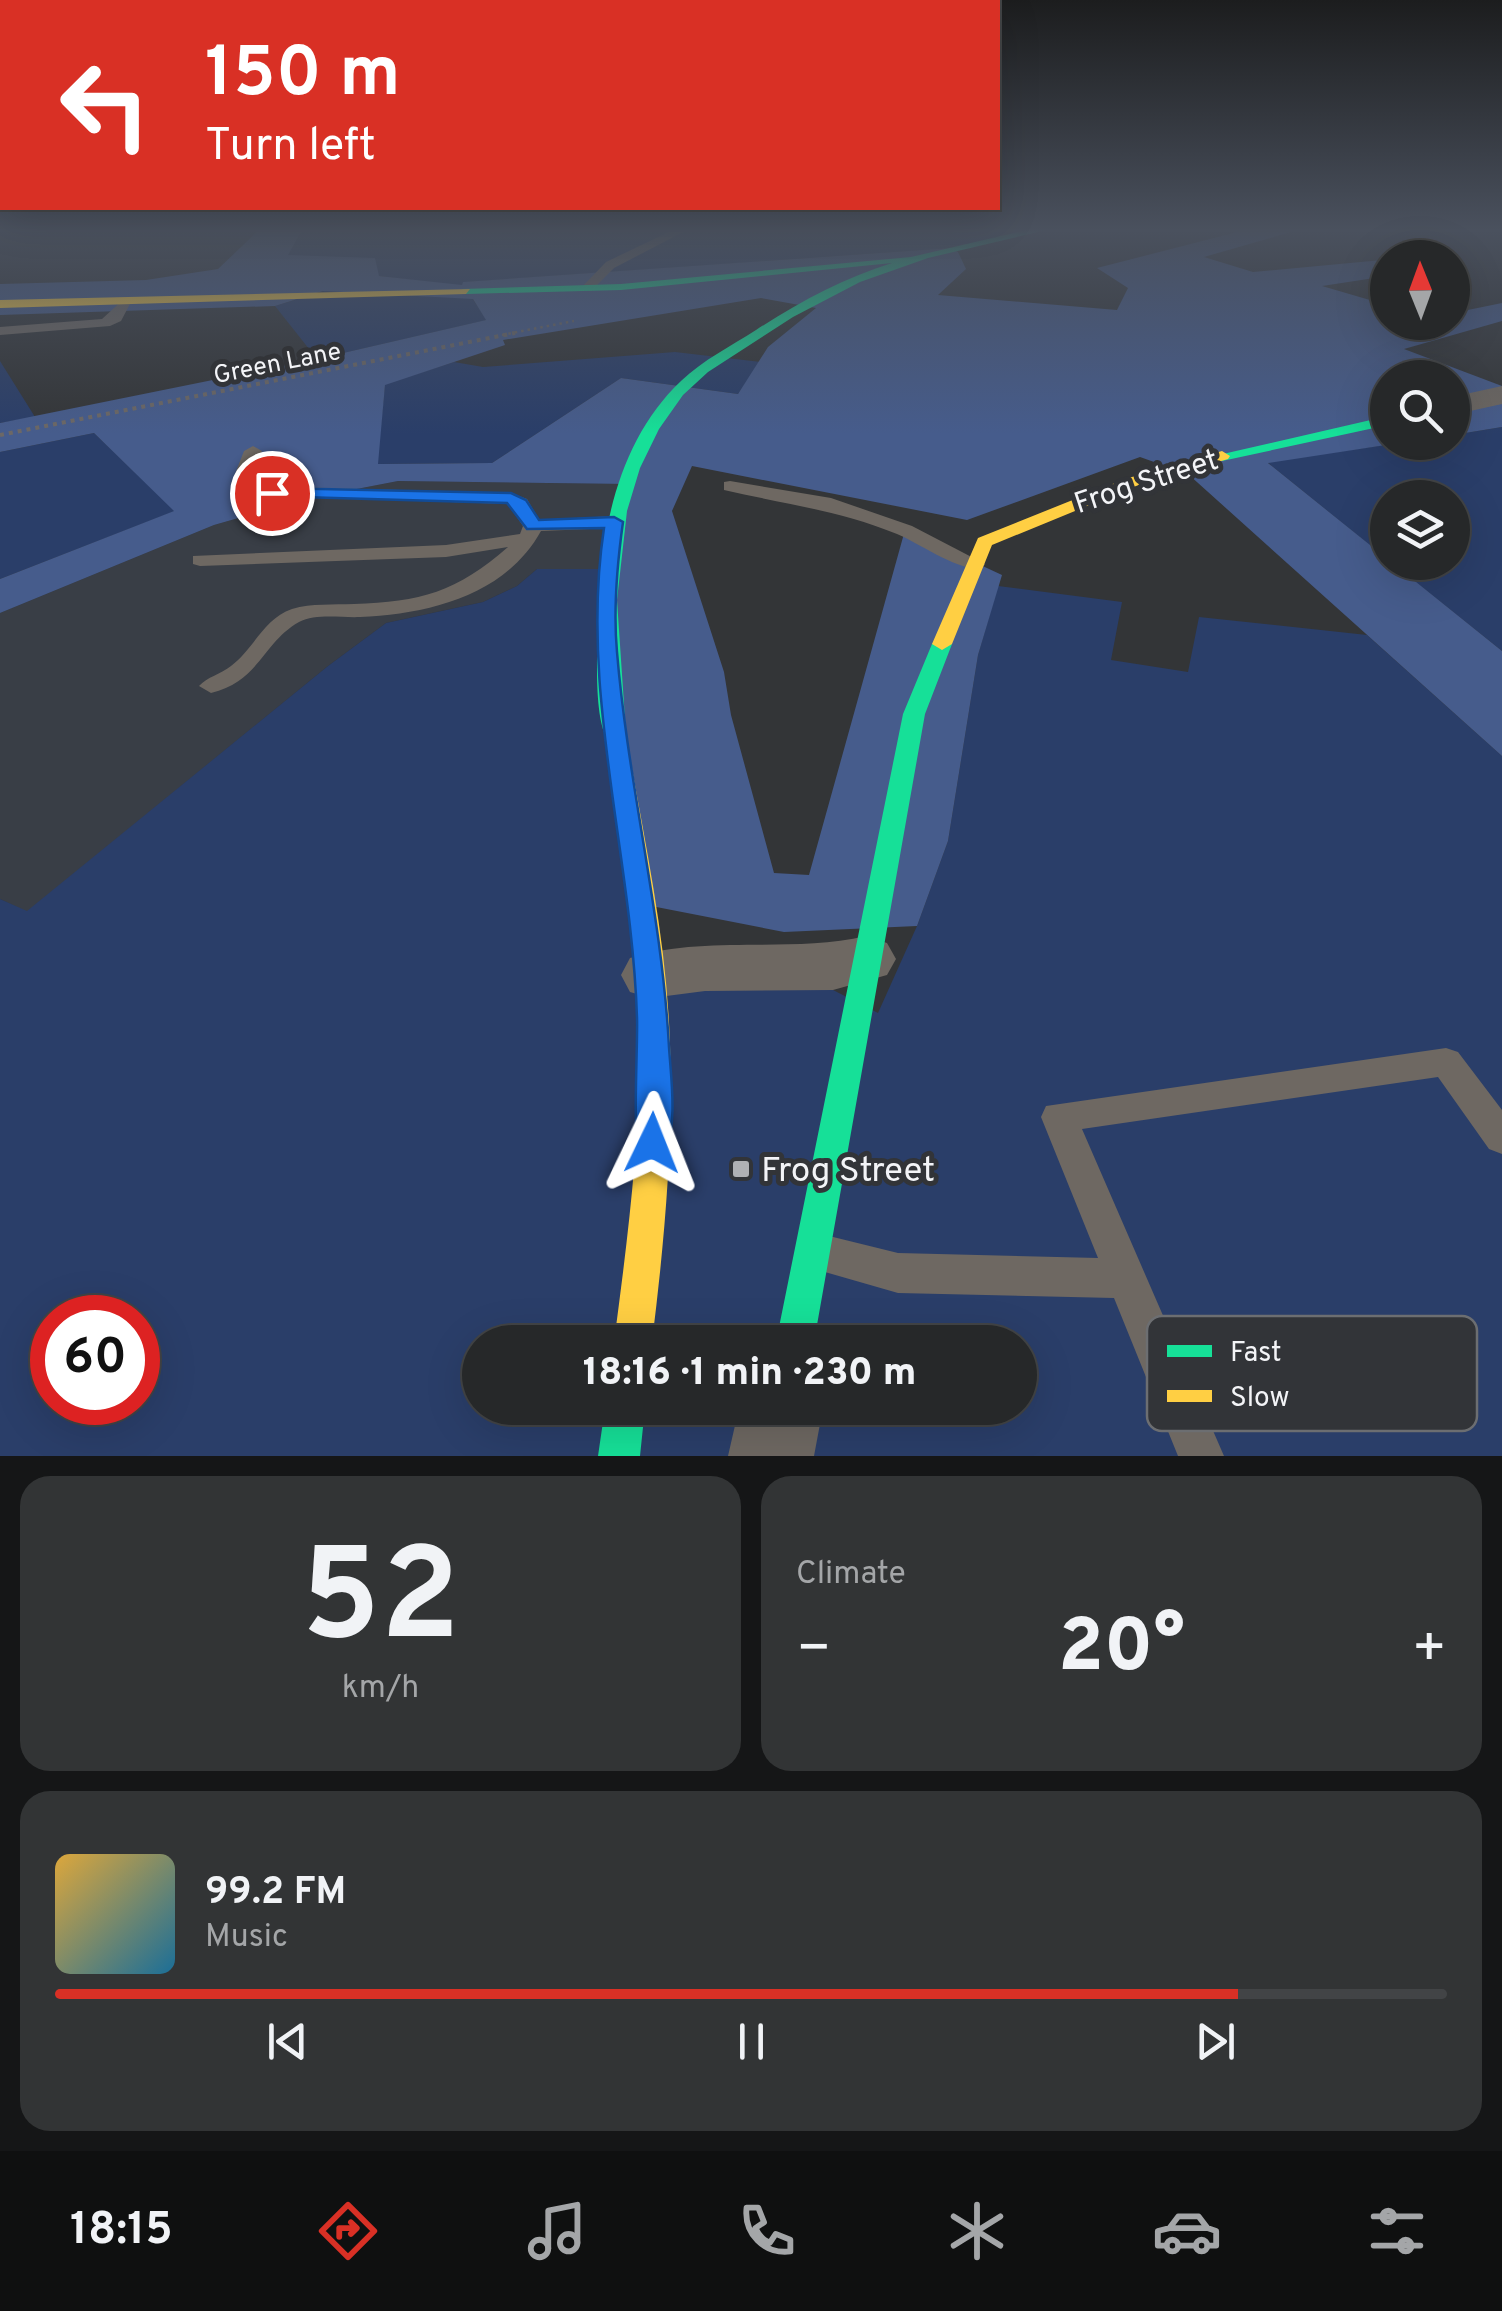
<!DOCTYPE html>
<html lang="en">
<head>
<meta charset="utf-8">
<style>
  :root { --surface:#262829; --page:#323435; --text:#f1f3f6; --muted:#a4a6a8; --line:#424446; --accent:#d93025 }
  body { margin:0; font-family:Overpass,sans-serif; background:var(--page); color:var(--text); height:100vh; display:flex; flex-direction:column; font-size:38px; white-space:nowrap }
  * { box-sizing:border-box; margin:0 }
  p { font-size:32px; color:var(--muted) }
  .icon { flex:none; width:55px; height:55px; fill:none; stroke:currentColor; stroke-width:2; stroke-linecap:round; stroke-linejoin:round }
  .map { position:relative; height:1456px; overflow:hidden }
  .panel { display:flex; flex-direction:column; gap:20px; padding:20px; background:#151617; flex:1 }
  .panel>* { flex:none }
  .guide { position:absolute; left:0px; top:0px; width:1000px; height:210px; box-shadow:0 10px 40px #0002,0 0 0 2px var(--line); background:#d93025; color:#fff; overflow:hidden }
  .needle { width:65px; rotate:359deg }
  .controls { position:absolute; left:1370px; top:240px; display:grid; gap:20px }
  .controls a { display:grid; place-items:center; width:100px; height:100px; border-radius:50%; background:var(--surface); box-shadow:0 10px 40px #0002,0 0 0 2px var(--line); font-size:50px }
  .speed { position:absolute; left:30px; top:1295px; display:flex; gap:20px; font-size:50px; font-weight:700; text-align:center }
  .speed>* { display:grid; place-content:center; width:130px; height:130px; border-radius:50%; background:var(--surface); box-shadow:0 10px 40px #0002,0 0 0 2px var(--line); line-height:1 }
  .speed .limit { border:15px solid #d22; background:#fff; color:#111 }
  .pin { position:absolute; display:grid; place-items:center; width:85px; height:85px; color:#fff; margin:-42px; border:5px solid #fff; border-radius:50%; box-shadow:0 2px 10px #0007 }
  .me { position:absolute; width:110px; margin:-55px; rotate:2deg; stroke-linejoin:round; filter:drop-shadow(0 0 8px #0008) }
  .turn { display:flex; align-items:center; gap:35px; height:210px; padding:0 40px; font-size:45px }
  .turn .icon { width:130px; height:130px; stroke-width:2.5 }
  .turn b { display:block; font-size:70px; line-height:85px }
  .big { font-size:75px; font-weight:800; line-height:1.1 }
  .panel .card { flex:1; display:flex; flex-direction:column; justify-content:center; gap:15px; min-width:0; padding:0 35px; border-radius:30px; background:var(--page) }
  .panel .dial { align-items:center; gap:0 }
  .dial b { font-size:130px; line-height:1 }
  .song { display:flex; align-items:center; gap:30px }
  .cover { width:120px; height:120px; border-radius:15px; background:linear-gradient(135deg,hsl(40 70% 55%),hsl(200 70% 35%)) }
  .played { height:10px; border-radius:5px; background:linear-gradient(90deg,var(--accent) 85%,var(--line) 85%) }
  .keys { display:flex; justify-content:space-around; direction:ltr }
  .heat { display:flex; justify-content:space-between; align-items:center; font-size:55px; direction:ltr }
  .panel .tiles { flex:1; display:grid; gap:20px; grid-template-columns:1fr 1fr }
  .card:last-child { grid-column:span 2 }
  .trip { position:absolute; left:462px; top:1325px; width:575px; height:100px; border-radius:50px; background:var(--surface); box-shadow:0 10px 40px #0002,0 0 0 2px var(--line); font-weight:800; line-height:100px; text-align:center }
  .dock { display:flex; height:160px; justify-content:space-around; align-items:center; background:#0f1010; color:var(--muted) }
  .dock .icon { width:70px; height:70px }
  .dock .current { color:var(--accent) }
  .dock b { font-size:45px; color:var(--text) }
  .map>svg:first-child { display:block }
  .built { fill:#393e46 }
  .green { fill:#2a3e69; fill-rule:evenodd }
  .forest { fill:#465c8c; fill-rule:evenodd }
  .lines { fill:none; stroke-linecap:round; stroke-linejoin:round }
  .path-far1 { stroke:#6c6866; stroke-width:2.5; stroke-dasharray:2.5 4; stroke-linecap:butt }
  .path { stroke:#6c6866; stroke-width:4; stroke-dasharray:4 5; stroke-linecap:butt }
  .lane { fill:#6e6862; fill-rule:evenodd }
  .street { fill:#6e6862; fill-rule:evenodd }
  .fast { fill:#16e098; fill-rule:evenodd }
  .slow { fill:#ffcf43; fill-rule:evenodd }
  .route { fill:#1a73e8; stroke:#114b97; stroke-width:2.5 }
  .poi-dot { fill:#b0b1b4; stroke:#323438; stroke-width:4 }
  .labels { text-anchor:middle; stroke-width:10; stroke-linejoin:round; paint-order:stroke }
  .far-street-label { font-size:25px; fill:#f3f4f7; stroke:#323438 }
  .street-label { font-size:30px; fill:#f3f4f7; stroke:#323438 }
  .near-poi-label { font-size:35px; fill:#f3f4f7; stroke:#323438; text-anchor:start }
  .key { fill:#323438; stroke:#6c6e71; stroke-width:2.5 }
  .key-label { font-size:28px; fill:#f3f4f7 }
</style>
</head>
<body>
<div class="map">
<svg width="1502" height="1456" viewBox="0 0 1502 1456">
  <rect width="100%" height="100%" fill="#333537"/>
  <path class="built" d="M398 481 628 484 607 569H537L517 586 483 602 386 623 328 666 27 912 0 899V613L214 525 305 499Z"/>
  <path class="green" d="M302 230H1041L951 248 467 282 463 286 379 276 287 255Z
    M324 291 472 298 487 320 317 359 275 306Z
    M675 352 761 362 738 394 621 378 492 463 377 464 385 384 454 362 483 367Z
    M0 361 35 417 0 423Z
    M1502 427V651L1392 563 1452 562V498H1388L1387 559 1267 462 1399 443 1452 442 1453 435Z
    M94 433 175 511 0 579V452Z
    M537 569H607L651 974 794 970 878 1013 917 926 948 841 978 655 998 586 1122 602 1111 660 1188 672 1199 617 1367 635 1502 756V1456H619L625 1408H1020V1342H633L649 1212 652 1100 627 1342H480V1408H621L616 1456H0V899L27 911 328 666 386 623 483 602 517 586ZM52 1318H138V1402H52Z"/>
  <path class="forest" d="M259 230H302L288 255 375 258 379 276 462 285 463 282 951 248 958 252 966 269 938 295 1117 310 1128 288 1097 268 1245 230H1298L1204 257 1253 272 1382 260 1381 277 1322 286 1387 305 1388 322H1452L1453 313 1502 303V321L1404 349 1502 386V427L1453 435 1452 378H1388V442L1399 443 1268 463 1502 651V756L1188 474 1140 457 967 520 692 466 672 511 724 672 731 715 774 873 809 875 905 530 1002 575 978 655 948 841 917 926 784 932 641 904 607 651 627 484 398 481 305 499 214 525 0 613V579L174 511 94 433 0 452V423L317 359 486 320 473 299 323 291 275 306 0 315V284L146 280 218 269ZM761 298 816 308 768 347 738 394 621 378 492 463 378 464 385 385 505 345 503 340Z"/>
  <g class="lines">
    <path class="path-far1" d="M502 335 574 321"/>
    <path class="path" d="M0 435 515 333"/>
    <path class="lane" d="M673 230H687L614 268 591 291 581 288 606 262Z
      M125 298 131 302 121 321 110 326 0 335V327L102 319Z
      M253 446 262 451 250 483 254 486 511 493 527 499 539 520 614 516 624 522 614 528 541 531C505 596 428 614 360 617 342 618 316 613 299 622 262 643 260 681 211 693L199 686C207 677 221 674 231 666 254 649 263 619 292 609 312 603 333 605 354 604 420 602 457 592 508 547L446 557 200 566 193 564V556L446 545 520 534 523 526 508 504 243 495 231 484 244 451Z
      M730 481 831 498 912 526 985 564 982 568C961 573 919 543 897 534 838 510 784 504 724 490V482Z
      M1446 1048 1458 1052 1502 1110V1154L1489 1149 1438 1077 1082 1129 1224 1456H1178L1114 1298 898 1293 811 1268 805 1254 811 1240 825 1235 898 1253 1098 1258 1041 1117 1046 1106Z"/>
    <path class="street" d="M1502 386V404L1452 415V397Z
      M866 936 887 943 896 959 887 975 833 990 705 991 651 998 630 992 621 975 630 958C707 934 788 954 866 936Z
      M739 1408H823L814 1456H728Z"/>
    <path class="fast" d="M1026 230H1046L928 258 860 282 793 317 708 372 683 395 659 429 640 468 627 511 617 600 626 734 615 741 607 739C594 715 597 655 598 626 598 541 616 442 681 381 703 360 731 346 756 330 799 302 844 278 892 263L621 290 466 294 462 289 621 284 911 257Z
      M1388 416V425L1222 461 1214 456Z
      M942 638 952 644 925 714 814 1342H776L903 714 932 644Z
      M605 1408H645L640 1456H598Z"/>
    <path class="slow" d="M470 289 466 294 0 308V300Z
      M1222 451 1230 456 1228 459 1136 486 992 545 952 644 942 650 932 644 978 538 1125 479Z
      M615 727 626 734C642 829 664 925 669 1022 675 1128 665 1237 652 1342H614C628 1236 642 1129 639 1022 636 925 617 830 604 734Z"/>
  </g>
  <linearGradient id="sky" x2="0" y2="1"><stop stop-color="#1c1d1e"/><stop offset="0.53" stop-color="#4a515e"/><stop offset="1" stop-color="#4a515e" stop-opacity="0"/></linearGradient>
  <rect width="1502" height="434" fill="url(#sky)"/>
  <path class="route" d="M272 488 511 493 526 500 539 520 614 517 623 522C617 565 613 609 617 652 628 785 662 914 669 1047 671 1079 678 1125 664 1154L652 1158 640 1154C632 1136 638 1046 637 1018 632 855 579 691 604 528L527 529 507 503 266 496 264 493Z"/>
  <rect class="poi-dot" x="731" y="1159" width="20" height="20" rx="5"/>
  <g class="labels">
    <g class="far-street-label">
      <text transform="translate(277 362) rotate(-11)" y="9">Green Lane</text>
    </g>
    <g class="street-label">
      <text transform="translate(1146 481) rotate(-18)" y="10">Frog Street</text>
    </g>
    <g class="near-poi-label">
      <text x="761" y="1181">Frog Street</text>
    </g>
  </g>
  <rect x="1147" y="1316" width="330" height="115" rx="15" class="key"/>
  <rect x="1167" y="1345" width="45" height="12" fill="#16e098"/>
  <rect x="1167" y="1390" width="45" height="12" fill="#ffcf43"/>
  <g class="key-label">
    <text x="1230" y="1361">Fast</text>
    <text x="1230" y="1406">Slow</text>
  </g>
</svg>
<div class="controls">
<a><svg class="needle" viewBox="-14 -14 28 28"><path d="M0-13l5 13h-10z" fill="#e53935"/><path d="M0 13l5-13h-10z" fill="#a4a6a8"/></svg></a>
<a><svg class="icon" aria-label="search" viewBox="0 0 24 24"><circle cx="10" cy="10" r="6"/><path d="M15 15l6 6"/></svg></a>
<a><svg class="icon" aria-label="layers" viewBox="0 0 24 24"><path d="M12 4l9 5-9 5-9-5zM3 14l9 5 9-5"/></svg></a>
</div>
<div class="speed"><div class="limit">60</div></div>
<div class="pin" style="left:272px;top:493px;background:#d93025"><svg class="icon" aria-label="arrive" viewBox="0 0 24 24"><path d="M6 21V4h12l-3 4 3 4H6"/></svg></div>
<svg class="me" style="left:652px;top:1143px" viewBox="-20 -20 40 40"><path d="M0-17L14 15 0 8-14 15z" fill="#1a73e8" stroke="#fff" stroke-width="4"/></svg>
<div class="trip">18:16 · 1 min · 230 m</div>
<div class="guide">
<div class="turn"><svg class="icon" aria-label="left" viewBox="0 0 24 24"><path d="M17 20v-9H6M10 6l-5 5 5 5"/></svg><div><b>150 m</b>Turn left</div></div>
</div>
</div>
<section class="panel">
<div class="tiles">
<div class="card dial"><b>52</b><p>km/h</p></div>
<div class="card"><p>Climate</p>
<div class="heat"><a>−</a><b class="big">20°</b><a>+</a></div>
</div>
<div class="card">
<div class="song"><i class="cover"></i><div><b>99.2 FM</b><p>Music</p></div></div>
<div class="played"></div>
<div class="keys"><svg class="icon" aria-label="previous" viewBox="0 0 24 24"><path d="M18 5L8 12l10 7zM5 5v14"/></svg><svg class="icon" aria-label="pause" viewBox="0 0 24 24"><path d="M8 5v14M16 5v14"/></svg><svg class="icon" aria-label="next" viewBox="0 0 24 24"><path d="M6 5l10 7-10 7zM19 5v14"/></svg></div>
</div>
</div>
</section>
<nav class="dock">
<b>18:15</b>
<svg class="icon current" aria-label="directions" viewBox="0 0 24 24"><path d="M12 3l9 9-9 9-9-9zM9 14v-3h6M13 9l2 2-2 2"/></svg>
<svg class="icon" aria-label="music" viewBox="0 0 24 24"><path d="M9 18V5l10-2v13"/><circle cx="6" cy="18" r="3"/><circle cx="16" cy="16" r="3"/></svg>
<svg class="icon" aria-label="phone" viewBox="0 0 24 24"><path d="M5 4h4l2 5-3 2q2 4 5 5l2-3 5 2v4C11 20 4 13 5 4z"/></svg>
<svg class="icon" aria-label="climate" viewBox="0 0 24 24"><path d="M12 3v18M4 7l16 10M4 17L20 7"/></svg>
<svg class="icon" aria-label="car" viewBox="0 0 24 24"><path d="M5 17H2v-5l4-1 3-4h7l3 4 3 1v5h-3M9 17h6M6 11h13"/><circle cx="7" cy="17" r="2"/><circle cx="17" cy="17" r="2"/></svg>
<svg class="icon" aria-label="filters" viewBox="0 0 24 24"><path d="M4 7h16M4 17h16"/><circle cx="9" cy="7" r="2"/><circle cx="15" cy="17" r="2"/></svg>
</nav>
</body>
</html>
